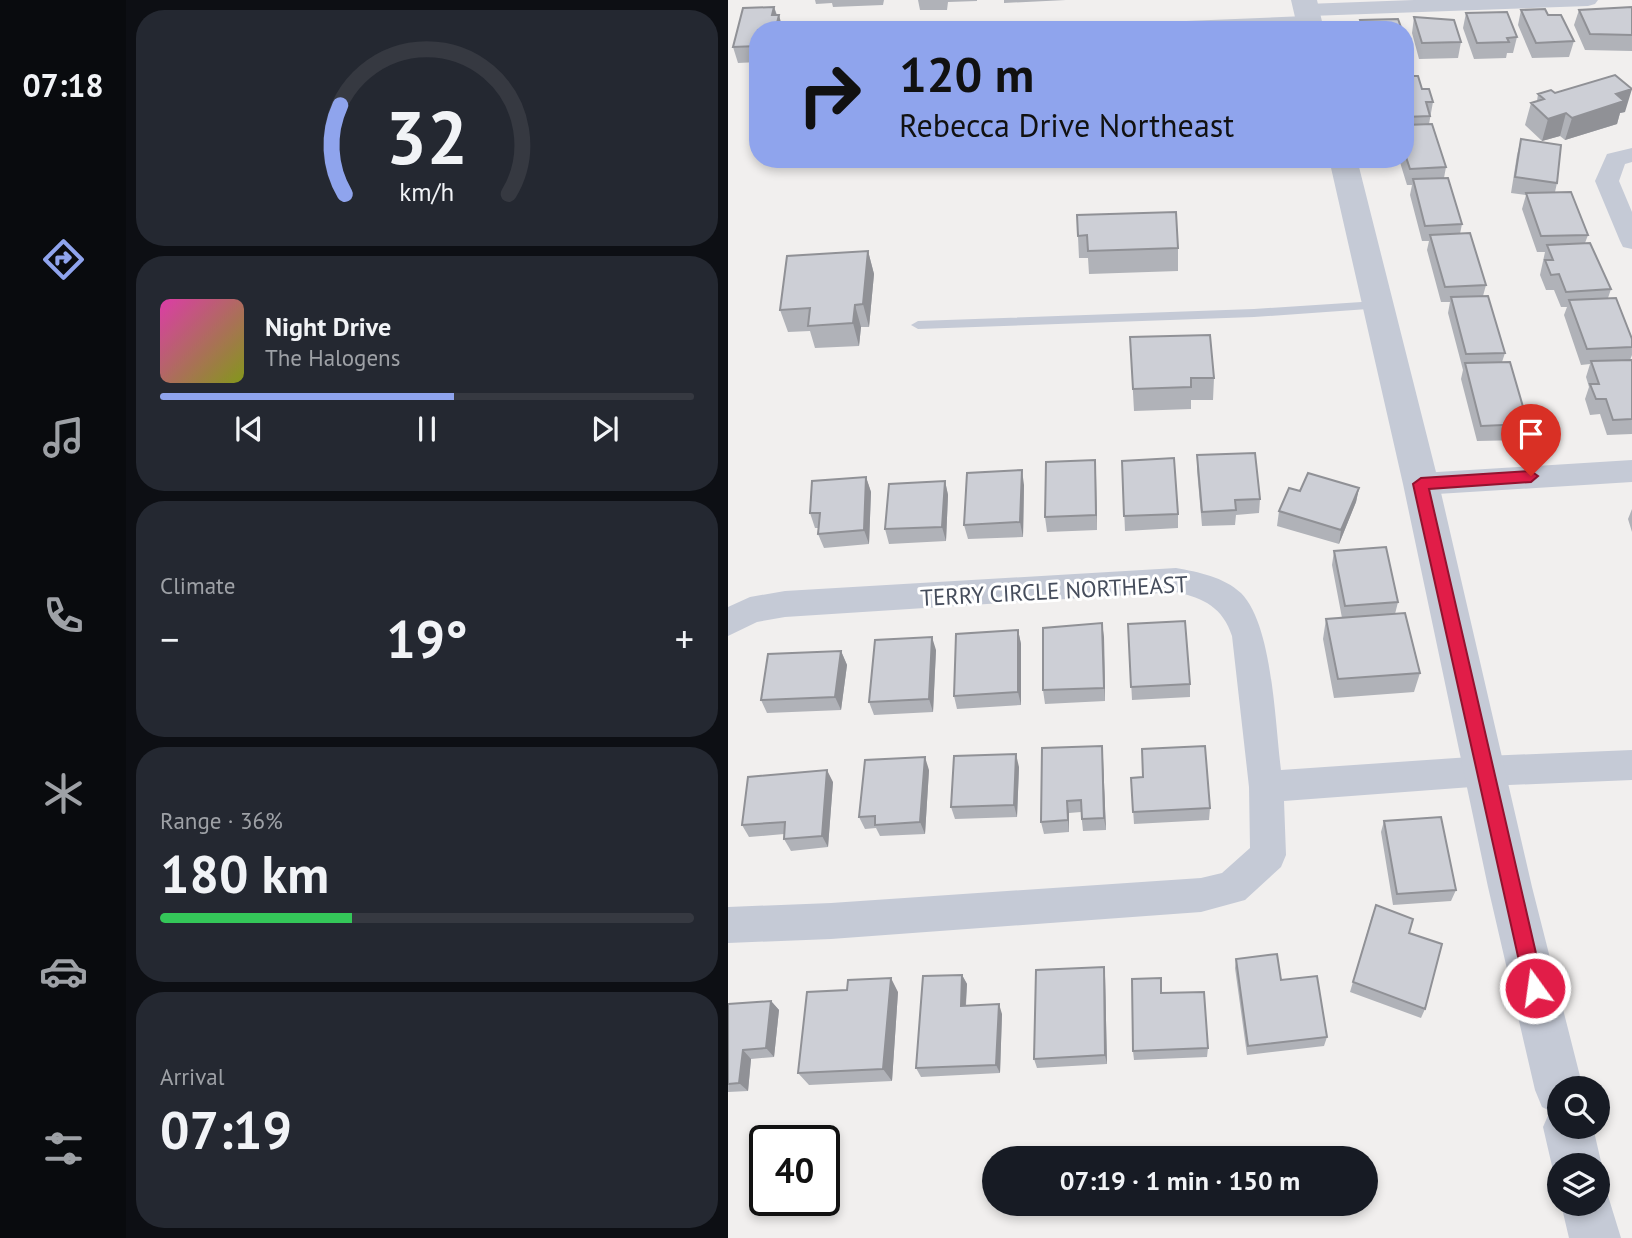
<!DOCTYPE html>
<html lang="en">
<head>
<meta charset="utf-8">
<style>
  :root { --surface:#171b24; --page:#242831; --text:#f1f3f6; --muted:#9ea1a6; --line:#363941; --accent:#8fa4ed }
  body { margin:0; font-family:"PT Sans",sans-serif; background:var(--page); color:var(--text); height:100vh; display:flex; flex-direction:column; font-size:26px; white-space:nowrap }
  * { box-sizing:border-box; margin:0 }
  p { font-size:23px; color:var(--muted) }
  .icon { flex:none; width:38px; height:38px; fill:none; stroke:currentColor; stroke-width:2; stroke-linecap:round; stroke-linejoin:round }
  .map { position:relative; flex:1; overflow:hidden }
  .side { display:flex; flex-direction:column; gap:10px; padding:10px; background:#0d0f14; width:602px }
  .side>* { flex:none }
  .top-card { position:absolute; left:21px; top:21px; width:665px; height:147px; border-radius:28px; box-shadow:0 4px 10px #0003; background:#8fa4ed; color:#111; overflow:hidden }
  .tools { position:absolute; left:819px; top:1076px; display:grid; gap:14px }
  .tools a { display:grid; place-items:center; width:63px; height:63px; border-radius:50%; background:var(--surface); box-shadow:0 4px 10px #0003; font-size:35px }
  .speed { position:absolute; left:21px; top:1125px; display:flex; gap:14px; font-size:35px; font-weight:700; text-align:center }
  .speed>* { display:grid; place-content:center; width:91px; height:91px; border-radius:50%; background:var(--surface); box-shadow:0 4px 10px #0003; line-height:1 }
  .speed .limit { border:4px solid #111; border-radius:10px; background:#fff; color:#111 }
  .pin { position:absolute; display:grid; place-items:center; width:60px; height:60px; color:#fff; margin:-72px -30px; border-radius:50% 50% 50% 0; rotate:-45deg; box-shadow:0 0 7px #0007 }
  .pin .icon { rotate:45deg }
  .me { position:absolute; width:77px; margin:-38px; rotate:346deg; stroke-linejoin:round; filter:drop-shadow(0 0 5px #0008) }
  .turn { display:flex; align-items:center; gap:24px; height:147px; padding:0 35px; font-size:32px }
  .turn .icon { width:91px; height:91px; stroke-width:2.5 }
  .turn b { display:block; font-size:49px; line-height:60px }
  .big { font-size:52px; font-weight:600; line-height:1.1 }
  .side .tile { flex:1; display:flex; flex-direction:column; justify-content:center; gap:10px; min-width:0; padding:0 24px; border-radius:28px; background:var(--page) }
  .side .dial { align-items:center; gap:0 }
  .dial svg { height:182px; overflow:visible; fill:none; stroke:var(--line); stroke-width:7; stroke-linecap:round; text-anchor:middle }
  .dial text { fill:var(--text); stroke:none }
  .song { display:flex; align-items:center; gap:21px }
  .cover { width:84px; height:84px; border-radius:10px; background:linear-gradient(135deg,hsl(320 70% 55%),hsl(70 70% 35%)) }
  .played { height:7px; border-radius:4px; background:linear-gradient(90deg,var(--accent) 55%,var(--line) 55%) }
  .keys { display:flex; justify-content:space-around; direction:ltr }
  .heat { display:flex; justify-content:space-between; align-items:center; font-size:38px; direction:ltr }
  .charge { height:10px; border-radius:5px; background:linear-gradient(90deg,#34c759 36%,var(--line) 0) }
  .trip { position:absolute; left:254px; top:1146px; width:396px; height:70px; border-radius:35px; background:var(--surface); box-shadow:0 4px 10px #0003; font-weight:600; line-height:70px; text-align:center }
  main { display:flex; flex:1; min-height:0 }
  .dock { display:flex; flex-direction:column; width:126px; justify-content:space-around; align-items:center; background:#090b0e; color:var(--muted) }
  .dock .icon { width:49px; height:49px }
  .dock .current { color:var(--accent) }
  .dock b { font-size:32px; color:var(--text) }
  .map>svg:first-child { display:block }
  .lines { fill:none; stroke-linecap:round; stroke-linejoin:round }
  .service { fill:#c5cad6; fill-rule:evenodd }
  .minor { fill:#c5cad6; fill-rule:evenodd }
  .tertiary { fill:#c5cad6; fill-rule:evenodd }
  .wall { fill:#b0b2b8 }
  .shaded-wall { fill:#909196 }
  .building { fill:#cdcfd6; stroke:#909196; stroke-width:2 }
  .route { fill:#e11d48; stroke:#92132f; stroke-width:2 }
  .labels { text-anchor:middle; stroke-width:6; stroke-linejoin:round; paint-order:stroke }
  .street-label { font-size:23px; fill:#464d5c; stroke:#fff }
</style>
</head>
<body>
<main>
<nav class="dock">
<b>07:18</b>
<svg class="icon current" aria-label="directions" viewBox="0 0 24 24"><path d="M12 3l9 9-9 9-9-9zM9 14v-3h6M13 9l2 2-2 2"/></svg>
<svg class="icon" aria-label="music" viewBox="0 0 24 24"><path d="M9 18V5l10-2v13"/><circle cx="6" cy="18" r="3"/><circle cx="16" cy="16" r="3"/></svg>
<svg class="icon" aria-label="phone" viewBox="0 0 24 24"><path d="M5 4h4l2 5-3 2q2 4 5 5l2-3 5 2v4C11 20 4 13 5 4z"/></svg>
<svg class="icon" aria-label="climate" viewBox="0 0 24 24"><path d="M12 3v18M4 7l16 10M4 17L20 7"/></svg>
<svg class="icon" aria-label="car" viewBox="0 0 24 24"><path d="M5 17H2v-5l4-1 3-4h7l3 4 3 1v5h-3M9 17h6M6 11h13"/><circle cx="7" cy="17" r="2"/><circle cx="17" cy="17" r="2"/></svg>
<svg class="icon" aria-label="filters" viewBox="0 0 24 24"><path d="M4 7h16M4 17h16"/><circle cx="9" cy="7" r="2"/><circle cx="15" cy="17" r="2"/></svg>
</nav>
<section class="side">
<div class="tile dial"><svg viewBox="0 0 100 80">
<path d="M14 69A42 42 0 1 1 86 69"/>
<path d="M14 69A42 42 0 0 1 12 30" stroke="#8fa4ed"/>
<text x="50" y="56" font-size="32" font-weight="700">32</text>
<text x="50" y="72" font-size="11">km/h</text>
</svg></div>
<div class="tile">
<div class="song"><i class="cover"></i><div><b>Night Drive</b><p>The Halogens</p></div></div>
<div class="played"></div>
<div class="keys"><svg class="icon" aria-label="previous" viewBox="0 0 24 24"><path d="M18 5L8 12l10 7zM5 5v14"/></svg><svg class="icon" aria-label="pause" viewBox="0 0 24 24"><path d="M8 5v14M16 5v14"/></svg><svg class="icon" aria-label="next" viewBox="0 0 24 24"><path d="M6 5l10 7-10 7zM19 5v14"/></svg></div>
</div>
<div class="tile"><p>Climate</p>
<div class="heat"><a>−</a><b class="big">19°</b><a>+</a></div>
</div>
<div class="tile"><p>Range · 36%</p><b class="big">180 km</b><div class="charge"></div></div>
<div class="tile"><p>Arrival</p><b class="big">07:19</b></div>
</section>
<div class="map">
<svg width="904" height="1238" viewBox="0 0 904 1238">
  <rect width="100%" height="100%" fill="#f1efee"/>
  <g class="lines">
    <path class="service" d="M649 301 655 305 654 308 526 317 190 329 183 325 190 321 526 309Z"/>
    <path class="minor" d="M686 0H870L867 4 860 6 582 16 591 22 588 26 581 28 375 30 378 26 385 24 577 16 568 10 571 6 578 4Z
      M904 148V162L897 164 891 181 904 212V249L895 247 892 241 867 181 879 154Z
      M904 460V482L693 495 683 492 678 484 683 476 693 473Z
      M448 568C470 572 496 577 513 593 545 625 547 725 553 770L757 756 904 750V780L757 786 556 801 558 855 553 867 517 900 473 912 103 939 0 943V907L103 903 473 878 494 873 522 848 521 787 504 636C495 608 476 598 448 592L57 617 29 622 0 636V607L22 597 57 591Z"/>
    <path class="tertiary" d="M563 0H589L596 30H570Z
      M601 159H629L711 484 804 887 855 1088H831V1127H865L874 1166 870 1177V1166H831V1184L824 1166 815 1127 822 1111 814 1107 807 1090 760 887 675 484Z
      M870 1183 877 1186 893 1238H841L833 1204H870Z"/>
  </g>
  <path class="wall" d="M87 0H156L155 5 105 7 104 3 88 4Z
    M190 0H249V1L220 2 219 10H192Z
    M276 0H338L276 3Z
    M46 7 55 30H30V62L10 63 5 47Z
    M904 7V51L857 50 846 25 851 10Z
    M793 10 820 15 846 41 841 57 804 58 790 25Z
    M738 13 789 37 785 53H779L778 58 746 59 735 28Z
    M686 17 733 42 730 58 691 59 684 33Z
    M677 76 694 89 705 102 701 124 718 167 716 178 734 224 732 234 758 285 755 296 777 353 774 362 800 424 795 440 749 441 733 379 735 370 720 313 722 302H713L699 250 701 241H694L682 195 684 185H679L671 159H677Z
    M827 93 897 112 892 113 889 124 837 140 832 136 814 141 797 125 803 103 809 101 810 94Z
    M793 139 829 183 827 192 860 235 857 243 883 289 880 298 904 339V355L902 360H904V434L879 435 872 414 862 415 857 399 861 387 858 377 862 364 853 365 836 315 839 307H833L826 290H818L812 275 817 252H809L794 209 798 195 783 193 789 155Z
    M349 215 450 248V271L361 274 360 258H351Z
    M140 251 146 274 141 327H133L131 346 87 348 82 331 60 332 52 310Z
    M402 337 486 378 485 400H463V409L406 411Z
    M469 455 532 499 531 513 508 515 507 525 474 526 469 470Z
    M367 460 369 530 319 532 317 517Z
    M394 461 450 514V528L397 531Z
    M138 477 143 492 141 544 96 548 90 534 91 528H87L82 513Z
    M217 481 220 495 218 541 161 544 157 529Z
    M296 485 295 537 240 539 236 525Z
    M631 488 628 502 611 544 549 526 551 511 572 491Z
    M904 509V532L900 519Z
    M606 551 670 602 667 614 692 673 686 692 606 698 595 639 598 619 614 618 604 565Z
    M400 624 462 684V697L404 700Z
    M290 630 293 644V705L229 709 226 696Z
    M376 637 377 701 317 704 315 690Z
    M208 650 205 712 146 715 141 702Z
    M113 651 119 665 113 710 39 713 33 700Z
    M374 746 378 830 355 831 353 812 341 813V832L316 834 313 822Z
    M291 767 289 817 227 819 223 807Z
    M201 770 197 834 152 836 148 828 137 829 131 817Z
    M403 778 482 808 481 820 406 824Z
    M105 782 100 847 63 851 56 839V834L21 837 14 825Z
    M656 821 728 890 723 901 665 905 653 832Z
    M644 916 681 933 697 1009 693 1018 622 992Z
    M508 959 553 980 599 1037 596 1046 519 1055 507 968Z
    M376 967 377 976 379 1064 309 1068 306 1059Z
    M234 975 239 984 238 1006 274 1014 272 1073 193 1077 188 1068Z
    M170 992 164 1081 81 1085 70 1073Z
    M43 1001 51 1010 46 1057 23 1059 20 1091 0 1092V1004Z
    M480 1048 479 1057 406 1060 405 1051Z"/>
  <path class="shaded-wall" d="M46 7 50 20 51 15 55 30H49L44 15Z
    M904 89 897 112 892 113 889 124 837 140 844 118 888 94Z
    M838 113 832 136 814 141 820 119Z
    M140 251 146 274 141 327 135 304Z
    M127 305 133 327 131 346 125 323Z
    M367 460 368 475 369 530 368 515Z
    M294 470 296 485 295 537 292 522Z
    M138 477 143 492 141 544 136 530Z
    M217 481 220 495 218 541 214 527Z
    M631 488 628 502 611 544 613 530Z
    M374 623 376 637 377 701 376 688Z
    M290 630 293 644V705L290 692Z
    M204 637 208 650 205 712 201 699Z
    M113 651 119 665 113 710 107 697Z
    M374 746 375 758 378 830 376 818Z
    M288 754 291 767 289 817 286 805Z
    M197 757 201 770 197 834 192 822Z
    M99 770 105 782 100 847 94 836Z
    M339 801 341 813V832L340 820Z
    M376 967 377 976 379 1064 377 1055Z
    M234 975 239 984 237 1015 233 1006Z
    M163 978 170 992 164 1081 155 1069Z
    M43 1001 51 1010 46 1057 38 1048Z
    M271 1004 274 1014 272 1073 268 1065Z
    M15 1050 23 1059 20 1091 11 1083Z"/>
  <path class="building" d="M46 7 44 15H51L48 27 43 28 42 30H30V46L5 47 15 8Z
    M904 7V35L862 34 851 10Z
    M817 9 820 15H833L846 41 808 43 793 10Z
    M779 12 789 37 779 38 781 42 749 43 738 13Z
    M686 17 726 20 733 42 694 43Z
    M670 19 674 30H635L632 20Z
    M887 75 904 89 888 94 896 101 844 118 838 113 820 119 803 103 816 99 810 94 823 90 827 93Z
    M677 76H690L694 89H701L705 102H698L702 116 677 117Z
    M704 124 718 167 682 169 677 154V125Z
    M793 139 833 145 829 183 787 177Z
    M720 178 734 224 697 226 685 179Z
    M843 192 860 235 813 236 798 193Z
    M448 212 450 248 360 251 359 235 350 236 349 215Z
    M742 233 758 285 717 287 702 235Z
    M862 243 883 289 838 292 831 274 823 275 817 260H825L819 245Z
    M140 251 135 304 127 305 125 323 80 326 82 308 52 310 59 256Z
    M760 296 777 353 738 354 723 297Z
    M888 298 904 339V347L859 349 841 300Z
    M482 335 486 378H463V387L405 389 402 337Z
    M904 360V419L885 420 878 399H868L862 384H871L863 361Z
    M782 362 800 424 753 426 737 363Z
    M527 453 532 499 507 500 508 510 474 512 469 455Z
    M446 458 450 514 396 516 394 461Z
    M367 460 368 515 317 517 318 462Z
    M294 470 292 522 236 525 239 473Z
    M580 473 631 488 613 530 551 511 561 488 572 491Z
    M138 477 136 530 90 534 92 513H82L84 481Z
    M217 481 214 527 157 529 161 484Z
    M658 547 670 602 617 606 606 551Z
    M677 613 692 673 610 679 598 619Z
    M457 621 462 684 403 687 400 624Z
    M374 623 376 688 315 690V628Z
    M290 630V692L226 696 228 634Z
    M204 637 201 699 141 702 147 640Z
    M113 651 107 697 33 700 40 654Z
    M374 746 376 818 354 819 353 800 339 801 340 820 313 822 314 748Z
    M477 746 482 808 405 812 403 778 415 777 414 749Z
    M288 754 286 805 223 807 226 756Z
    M197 757 192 822 147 825V816L131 817 137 760Z
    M99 770 94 836 56 839 57 822 14 825 20 777Z
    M713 817 728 890 669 894 656 821Z
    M648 905 685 919 681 933 714 944 697 1009 625 982Z
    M549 954 553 980 589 976 599 1037 520 1046 508 959Z
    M376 967 377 1055 306 1059 308 970Z
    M234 975 233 1006 271 1004 268 1065 188 1068 195 976Z
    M163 978 155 1069 70 1073 79 992 119 990 120 980Z
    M433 978V993L476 992 480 1048 405 1051 404 979Z
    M43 1001 38 1048 15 1050 11 1083 0 1084V1004Z"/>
  <path class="route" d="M803 471 810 476 803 482 701 489 816 988 814 995 807 998 800 995 797 988 685 484 693 478Z"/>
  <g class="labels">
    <g class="street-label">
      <text transform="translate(326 591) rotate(-3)" y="8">TERRY CIRCLE NORTHEAST</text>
    </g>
  </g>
</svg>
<div class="tools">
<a><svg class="icon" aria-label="search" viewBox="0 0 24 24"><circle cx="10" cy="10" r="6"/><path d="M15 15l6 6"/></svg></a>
<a><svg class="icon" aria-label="layers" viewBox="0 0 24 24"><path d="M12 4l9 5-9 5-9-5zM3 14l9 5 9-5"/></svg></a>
</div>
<div class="speed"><div class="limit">40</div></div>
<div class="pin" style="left:803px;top:476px;background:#d93025"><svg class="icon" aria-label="arrive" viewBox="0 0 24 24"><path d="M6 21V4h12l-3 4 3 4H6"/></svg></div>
<svg class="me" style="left:807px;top:988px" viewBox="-20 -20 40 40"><circle r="17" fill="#e11d48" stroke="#fff" stroke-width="3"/><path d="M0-11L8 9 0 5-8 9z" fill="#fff"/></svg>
<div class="trip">07:19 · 1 min · 150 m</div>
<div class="top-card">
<div class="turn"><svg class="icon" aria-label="right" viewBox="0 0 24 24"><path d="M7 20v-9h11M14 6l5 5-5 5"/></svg><div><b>120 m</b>Rebecca Drive Northeast</div></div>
</div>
</div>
</main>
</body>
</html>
